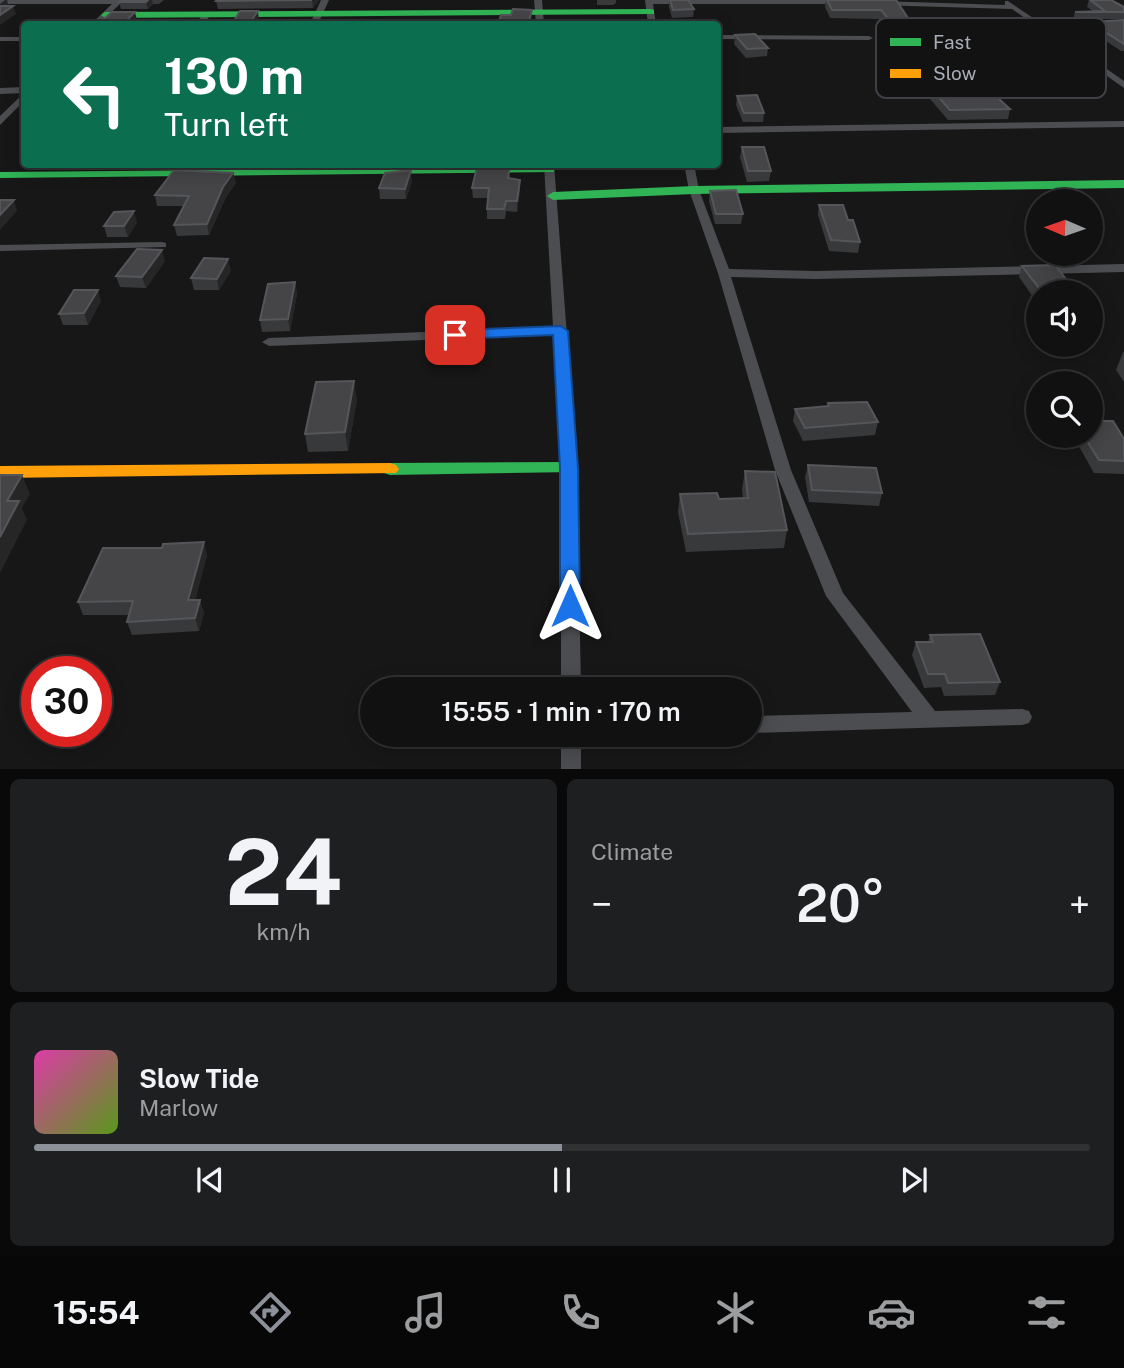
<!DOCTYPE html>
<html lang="en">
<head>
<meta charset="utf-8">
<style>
  :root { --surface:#111112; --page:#1e1f20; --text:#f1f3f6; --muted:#9c9d9f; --line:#303132; --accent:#8c9099 }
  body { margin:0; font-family:"Public Sans",sans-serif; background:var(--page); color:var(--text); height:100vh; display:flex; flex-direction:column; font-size:26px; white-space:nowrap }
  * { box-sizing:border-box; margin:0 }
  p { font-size:23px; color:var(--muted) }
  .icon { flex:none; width:38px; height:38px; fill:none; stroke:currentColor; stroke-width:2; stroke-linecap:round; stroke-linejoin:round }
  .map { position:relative; height:769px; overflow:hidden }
  .details { display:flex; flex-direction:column; gap:10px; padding:10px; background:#09090a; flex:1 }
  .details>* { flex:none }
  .guide { position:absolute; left:21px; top:21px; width:700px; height:147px; border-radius:7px; box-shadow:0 4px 18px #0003,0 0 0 2px var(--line); background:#0b6e4f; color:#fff; overflow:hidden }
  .needle { width:46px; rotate:272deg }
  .buttons { position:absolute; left:1026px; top:189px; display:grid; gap:14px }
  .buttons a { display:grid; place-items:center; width:77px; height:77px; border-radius:50%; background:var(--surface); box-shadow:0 4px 18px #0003,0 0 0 2px var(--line); font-size:35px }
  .speed { position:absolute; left:21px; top:656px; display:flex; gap:14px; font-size:35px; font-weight:700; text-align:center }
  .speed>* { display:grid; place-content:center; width:91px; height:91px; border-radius:50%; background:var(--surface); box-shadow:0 4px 18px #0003,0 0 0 2px var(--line); line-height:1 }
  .speed .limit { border:10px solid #d22; background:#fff; color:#111 }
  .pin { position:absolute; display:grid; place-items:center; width:60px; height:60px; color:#fff; margin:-30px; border-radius:14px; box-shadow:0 4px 10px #0006 }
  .me { position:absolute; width:77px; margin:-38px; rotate:0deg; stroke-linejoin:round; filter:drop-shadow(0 0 5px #0008) }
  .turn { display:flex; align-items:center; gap:24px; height:147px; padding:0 28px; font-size:32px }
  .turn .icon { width:91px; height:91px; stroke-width:2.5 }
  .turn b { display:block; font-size:49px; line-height:60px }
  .big { font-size:52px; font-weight:600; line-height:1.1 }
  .details .widget { flex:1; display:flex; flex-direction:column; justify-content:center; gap:10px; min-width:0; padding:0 24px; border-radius:10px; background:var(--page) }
  .details .dial { align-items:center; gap:0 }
  .dial b { font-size:91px; line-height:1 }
  .song { display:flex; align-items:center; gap:21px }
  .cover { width:84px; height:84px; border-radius:10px; background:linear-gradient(135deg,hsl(320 70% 55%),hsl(90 70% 35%)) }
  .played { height:7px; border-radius:4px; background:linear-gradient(90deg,var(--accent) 50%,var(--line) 50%) }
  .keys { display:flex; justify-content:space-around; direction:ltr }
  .heat { display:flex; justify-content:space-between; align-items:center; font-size:38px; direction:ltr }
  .details .tiles { flex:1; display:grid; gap:10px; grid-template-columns:1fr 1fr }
  .widget:last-child { grid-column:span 2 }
  .trip { position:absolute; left:360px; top:677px; width:402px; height:70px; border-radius:35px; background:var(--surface); box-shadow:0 4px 18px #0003,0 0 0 2px var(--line); font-weight:600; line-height:70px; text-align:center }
  .tabs { display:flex; height:112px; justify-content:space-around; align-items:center; background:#070707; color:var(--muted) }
  .tabs .icon { width:49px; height:49px }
  .tabs .selected { color:var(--accent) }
  .tabs b { font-size:32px; color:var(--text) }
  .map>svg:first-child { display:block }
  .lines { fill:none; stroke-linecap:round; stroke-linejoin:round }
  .street { fill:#4c4d50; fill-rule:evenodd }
  .fast { fill:#30b455; fill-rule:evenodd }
  .slow { fill:#ff9f0a; fill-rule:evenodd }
  .wall { fill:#38393a }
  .shaded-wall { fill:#262627 }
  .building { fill:#454548; stroke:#54565a; stroke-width:2 }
  .route { fill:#1a73e8; stroke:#114b97; stroke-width:2 }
  .key { fill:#121213; stroke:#3f4045; stroke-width:2 }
  .key-label { font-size:19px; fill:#a9adb8 }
</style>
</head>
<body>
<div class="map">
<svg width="1124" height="770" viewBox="0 0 1124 770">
  <rect width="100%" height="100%" fill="#171718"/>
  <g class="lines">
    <path class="street" d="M0 0H119L122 2 99 24H91L112 4H0Z
      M321 0H329L318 24H310Z
      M534 0H542L544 24H536Z
      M645 0H846L849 2 845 4H653L656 24H648Z
      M879 1 1005 5V1H1008L1042 24 1124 21V25L1048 28 1124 81V88L1012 9 876 5 875 3Z
      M204 12 211 14 204 24H196Z
      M718 35 869 36 873 38 869 40 718 39Z
      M0 37H24V41H0Z
      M24 87V93L0 94V88Z
      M24 93V101L0 125V116Z
      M1124 121V127L718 133V127Z
      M544 164H554L577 468 581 690H561V468L554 335 269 346 262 342 269 338 553 327Z
      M684 164H694L699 190 729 269 815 271 1124 264V272L815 279 731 277 791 470 843 593 935 711 1022 709 1029 711 1032 717 1029 723 1022 725 751 733V716L912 712 826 596 775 470 718 273 689 190Z
      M162 242 166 243V247L0 251V245Z
      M561 735H581V770H561Z"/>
    <path class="fast" d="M651 9 654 10V14L105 18 101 15 105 12Z
      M550 167 554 168V172L0 178V172Z
      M1124 180V188L694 194 553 200 547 196 553 192 694 186Z
      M569 462 575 464 578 468 575 472 390 475 384 473 381 469 384 465 390 463Z"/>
    <path class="slow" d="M390 463 396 465 399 469 396 473 0 478V466Z"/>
  </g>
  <path class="wall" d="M121 0H164L159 4H153L148 9H121L119 2Z
    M319 0 313 8 218 9 216 1Z
    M597 0H616V3L613 5H597Z
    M669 0H688L694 9 693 17 672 18 669 7Z
    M826 0H896L912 24 910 33H892L879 19 830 18 825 7Z
    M1089 0 1124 7V19H1073L1075 12 1093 11 1087 7Z
    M1124 20V51H1121L1088 29 1090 22Z
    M735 35 768 48 767 56 746 58 734 44Z
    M921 52 1010 109 1008 119 948 120 925 93 927 84H938L919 61Z
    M737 96 764 113 763 122H743L736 105Z
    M742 147 771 171 769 181 747 182 740 157Z
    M48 164H115L114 166 49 167Z
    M187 164H211L210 165 187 166Z
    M233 173 236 183 226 197 209 235 177 236 174 225 183 206H157L155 195Z
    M510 176V178L520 190 517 212 506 211 505 219H487V209L488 198H473L472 188Z
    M412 181 406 199H380L379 188Z
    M710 191 743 214 741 224H715L709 201Z
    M819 205 860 242 858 253 829 251 818 215Z
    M137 222 128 237H107L104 226Z
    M165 261 146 288 120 287 116 276Z
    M1022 266 1076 292H1038V304L1019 277Z
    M231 271 219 290H194L191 278Z
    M295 282 297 294 290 331 262 332 260 320Z
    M101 301 88 325H63L59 314Z
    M1123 352H1124V382L1116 370Z
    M357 399 348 451 308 452 305 434Z
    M828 403 878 422 875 435 803 441 793 421 795 409 827 406Z
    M1073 436H1090L1124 439V474L1094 473Z
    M808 465 882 493 879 506 809 502 805 477Z
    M745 471 787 530 784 548 686 552 678 512 680 494 719 499H743L742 489Z
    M207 555 195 600H200L204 613 199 631 132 635 127 622 129 615H83L78 602Z
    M930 635 1000 682 995 695 944 696 941 687 924 688 912 655 916 642H928Z"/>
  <path class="shaded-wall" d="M5 0H7L9 7 0 13V4Z
    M148 0H152L153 4 148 9 146 2Z
    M312 0H319L313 8Z
    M13 6 16 14 0 25V15Z
    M532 10V18L530 24H528Z
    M258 11 259 20 256 24H249Z
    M135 12 137 20 133 24H123Z
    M411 170 412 181 406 199 405 189Z
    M233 173 236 183 226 197 209 235 207 224 223 187Z
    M520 180V190L517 212V201Z
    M14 200 17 211 0 230V215Z
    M134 211 137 222 128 237 124 226Z
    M162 250 165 261 146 288 142 277Z
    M228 259 231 271 219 290 217 279Z
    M295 282 297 294 290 331 288 319Z
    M98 290 101 301 88 325 84 313Z
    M354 381 357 399 348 451 345 432Z
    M22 475 30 494 22 508 27 520 0 573V537L7 501Z
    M204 542 207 555 192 613 188 600Z
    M200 600 204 613 199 631 195 618Z"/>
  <path class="building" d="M121 0H148L146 2H119Z
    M217 0H312L216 1Z
    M670 0H688L694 9 673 10Z
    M827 0H896L912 24 894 25 881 10H832Z
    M1090 0H1111L1124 7V12H1075L1105 11Z
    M0 6H13L0 15Z
    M513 9 532 10 528 24H498L501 15H511Z
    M240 11H258L249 24H232Z
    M112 12H135L123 24H98Z
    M1124 20V44L1090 22Z
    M755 34 768 48 747 49 735 35Z
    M921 52 949 53 1010 109 950 110 927 84H948Z
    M757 95 764 113H744L737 96Z
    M742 147H764L771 171H748Z
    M510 166 508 178 520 180 517 201H506L504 209H487L489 188H472L477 167Z
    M174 170 233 173 223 187 207 224 174 225 189 196 155 195Z
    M411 170 405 189 379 188 385 173Z
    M736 190 743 214H716L710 191Z
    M0 200H14L0 215Z
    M819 205H843L848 220H853L860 242 831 240Z
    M134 211 124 226H104L114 212Z
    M137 249 162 250 142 277 116 276Z
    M204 258 228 259 217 279 191 278Z
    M1055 265 1076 292H1042L1022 266Z
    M295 282 288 319 260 320 268 284Z
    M74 290H98L84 313 59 314Z
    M354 381 345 432 305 434 316 382Z
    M867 402 878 422 805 428 795 409 829 406 828 403Z
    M1090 421H1113L1124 439V461L1099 460 1084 436H1090Z
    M808 465 876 468 882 493 812 490Z
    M745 471 775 472 787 530 688 534 680 494 717 493 719 499 748 498Z
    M0 475H22L7 501H19L0 537Z
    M204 542 188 600H200L195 618 127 622 133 601 78 602 103 548H162L163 544Z
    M980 634 1000 682 948 683 945 674H928L916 642H933L930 635Z"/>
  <path class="route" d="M561 326 568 331 578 468 580 606 577 612 570 614 563 612 560 606V468L553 335 455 339 447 335 455 330Z"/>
  <rect x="876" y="18" width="230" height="80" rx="10" class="key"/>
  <rect x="890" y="38" width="31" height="8" fill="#30b455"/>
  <rect x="890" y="69" width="31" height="9" fill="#ff9f0a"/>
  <g class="key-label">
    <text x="933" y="49">Fast</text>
    <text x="933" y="80">Slow</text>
  </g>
</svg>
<div class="buttons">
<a><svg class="needle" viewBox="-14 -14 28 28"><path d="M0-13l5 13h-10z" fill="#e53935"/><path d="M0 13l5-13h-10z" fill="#9c9d9f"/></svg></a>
<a><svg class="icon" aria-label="sound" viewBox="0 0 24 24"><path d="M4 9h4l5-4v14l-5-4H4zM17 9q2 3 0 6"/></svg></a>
<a><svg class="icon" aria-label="search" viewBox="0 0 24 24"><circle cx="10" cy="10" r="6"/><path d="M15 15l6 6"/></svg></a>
</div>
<div class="speed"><div class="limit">30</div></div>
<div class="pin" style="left:455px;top:335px;background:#d93025"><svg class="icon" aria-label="arrive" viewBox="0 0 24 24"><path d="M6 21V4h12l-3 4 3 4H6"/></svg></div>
<svg class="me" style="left:570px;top:606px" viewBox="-20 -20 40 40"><path d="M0-17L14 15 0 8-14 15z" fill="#1a73e8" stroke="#fff" stroke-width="4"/></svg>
<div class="trip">15:55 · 1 min · 170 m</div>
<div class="guide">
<div class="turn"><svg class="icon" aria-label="left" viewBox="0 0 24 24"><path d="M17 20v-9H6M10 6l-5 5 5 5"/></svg><div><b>130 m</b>Turn left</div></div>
</div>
</div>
<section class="details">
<div class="tiles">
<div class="widget dial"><b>24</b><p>km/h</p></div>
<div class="widget"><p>Climate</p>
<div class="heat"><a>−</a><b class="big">20°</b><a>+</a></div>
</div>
<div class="widget">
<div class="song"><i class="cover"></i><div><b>Slow Tide</b><p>Marlow</p></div></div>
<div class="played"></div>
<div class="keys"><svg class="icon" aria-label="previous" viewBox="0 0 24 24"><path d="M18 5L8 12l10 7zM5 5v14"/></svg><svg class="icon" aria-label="pause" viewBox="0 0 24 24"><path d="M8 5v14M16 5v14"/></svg><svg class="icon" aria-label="next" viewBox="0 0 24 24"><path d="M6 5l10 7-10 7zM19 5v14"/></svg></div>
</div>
</div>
</section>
<nav class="tabs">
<b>15:54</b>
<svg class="icon selected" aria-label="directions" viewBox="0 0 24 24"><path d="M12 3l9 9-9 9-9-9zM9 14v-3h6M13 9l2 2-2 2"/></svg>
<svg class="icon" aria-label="music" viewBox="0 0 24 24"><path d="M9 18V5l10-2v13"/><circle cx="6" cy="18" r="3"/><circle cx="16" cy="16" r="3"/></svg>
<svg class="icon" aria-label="phone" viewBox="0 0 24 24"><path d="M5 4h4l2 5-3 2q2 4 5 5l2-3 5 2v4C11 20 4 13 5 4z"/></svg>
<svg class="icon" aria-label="climate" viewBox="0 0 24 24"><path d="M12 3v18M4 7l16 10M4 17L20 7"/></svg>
<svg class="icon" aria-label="car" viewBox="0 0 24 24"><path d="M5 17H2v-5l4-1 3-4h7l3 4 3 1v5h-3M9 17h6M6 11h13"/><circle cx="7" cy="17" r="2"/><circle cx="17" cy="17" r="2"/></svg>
<svg class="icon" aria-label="filters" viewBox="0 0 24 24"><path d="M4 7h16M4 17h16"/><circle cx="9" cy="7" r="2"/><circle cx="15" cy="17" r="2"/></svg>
</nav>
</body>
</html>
